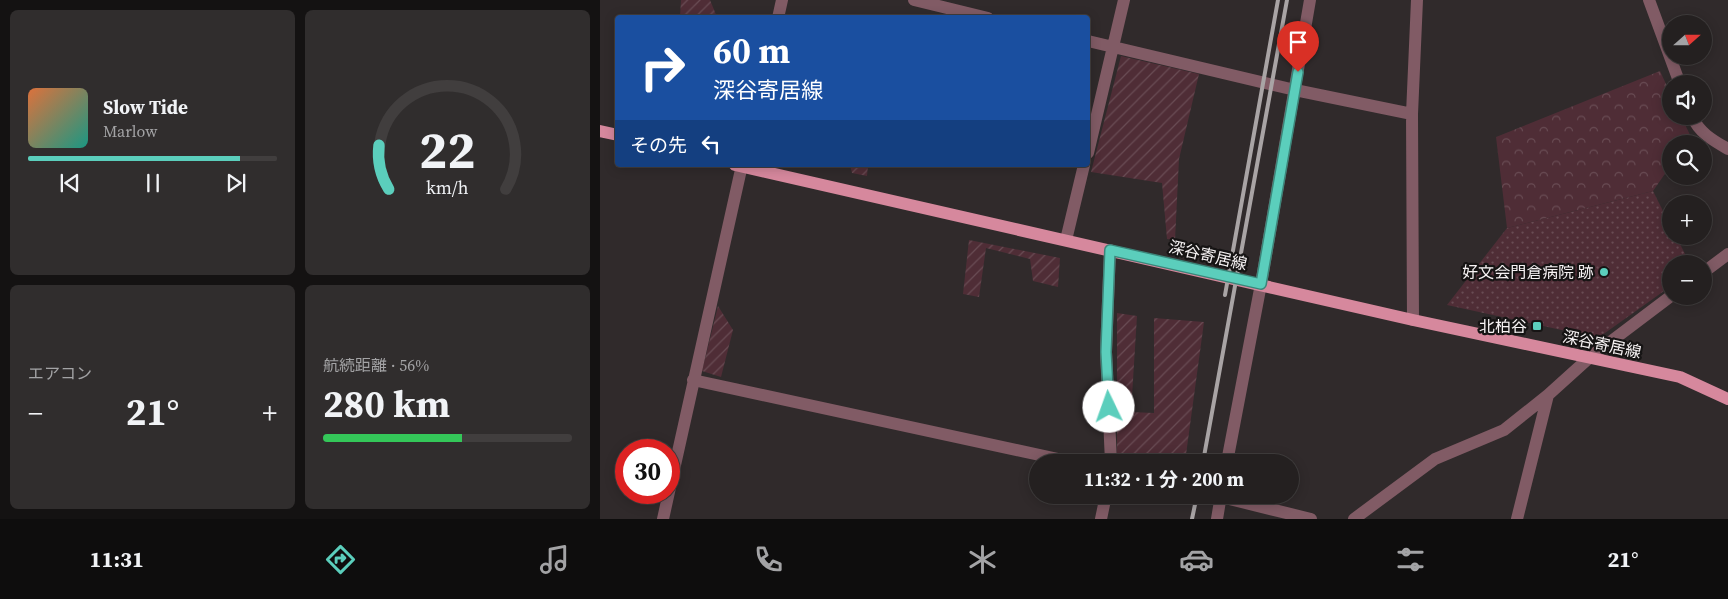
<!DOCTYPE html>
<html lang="ja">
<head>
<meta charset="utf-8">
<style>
  :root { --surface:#242020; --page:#302d2d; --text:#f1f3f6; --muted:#a3a3a5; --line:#413e3e; --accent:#5bcebc }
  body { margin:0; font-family:"Source Serif 4","Noto Sans JP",serif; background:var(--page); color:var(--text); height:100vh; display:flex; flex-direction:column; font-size:19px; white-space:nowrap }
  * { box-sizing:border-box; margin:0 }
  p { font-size:16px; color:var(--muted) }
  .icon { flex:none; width:28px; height:28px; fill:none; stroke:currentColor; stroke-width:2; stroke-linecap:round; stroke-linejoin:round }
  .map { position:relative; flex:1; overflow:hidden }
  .drawer { display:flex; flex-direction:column; gap:10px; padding:10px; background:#141212; width:600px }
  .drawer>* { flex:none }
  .guide { position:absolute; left:15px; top:15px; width:475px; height:152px; border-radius:5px; box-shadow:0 2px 12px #0003,0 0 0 1px var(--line); background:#1a4fa0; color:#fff; overflow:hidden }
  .needle { width:32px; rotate:69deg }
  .tools { position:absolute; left:1062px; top:15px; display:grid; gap:10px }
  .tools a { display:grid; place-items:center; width:50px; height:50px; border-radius:50%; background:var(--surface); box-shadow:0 2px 12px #0003,0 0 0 1px var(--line); font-size:25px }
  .speed { position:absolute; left:15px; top:439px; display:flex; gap:10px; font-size:25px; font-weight:700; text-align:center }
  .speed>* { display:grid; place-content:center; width:65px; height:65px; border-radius:50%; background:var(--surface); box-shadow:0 2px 12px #0003,0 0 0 1px var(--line); line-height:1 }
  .speed .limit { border:8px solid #d22; background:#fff; color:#111 }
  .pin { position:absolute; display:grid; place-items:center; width:42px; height:42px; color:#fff; margin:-51px -21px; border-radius:50% 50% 50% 0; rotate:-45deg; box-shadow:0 0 5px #0007 }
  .pin .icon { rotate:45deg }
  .me { position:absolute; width:55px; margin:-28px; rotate:357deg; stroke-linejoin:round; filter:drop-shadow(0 0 4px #0008) }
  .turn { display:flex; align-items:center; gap:18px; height:105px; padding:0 15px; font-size:22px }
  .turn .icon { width:65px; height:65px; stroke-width:2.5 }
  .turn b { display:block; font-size:35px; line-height:42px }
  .then { display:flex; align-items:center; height:48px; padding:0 15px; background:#0003; gap:10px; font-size:19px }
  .big { font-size:38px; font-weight:700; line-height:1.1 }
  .drawer .card { flex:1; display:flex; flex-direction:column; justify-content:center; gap:8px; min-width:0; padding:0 18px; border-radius:8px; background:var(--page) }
  .drawer .dial { align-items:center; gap:0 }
  .dial svg { height:130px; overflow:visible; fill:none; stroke:var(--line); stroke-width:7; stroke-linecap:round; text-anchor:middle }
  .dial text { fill:var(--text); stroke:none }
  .song { display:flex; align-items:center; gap:15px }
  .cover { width:60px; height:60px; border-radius:8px; background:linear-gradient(135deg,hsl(20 70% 55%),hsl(170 70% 35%)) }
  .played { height:5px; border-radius:2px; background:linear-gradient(90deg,var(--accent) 85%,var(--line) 85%) }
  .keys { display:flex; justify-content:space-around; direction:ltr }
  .heat { display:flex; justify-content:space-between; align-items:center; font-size:28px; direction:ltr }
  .charge { height:8px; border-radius:4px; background:linear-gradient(90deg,#34c759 56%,var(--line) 0) }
  .drawer .tiles { flex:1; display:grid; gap:10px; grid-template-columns:repeat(2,1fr) }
  .trip { position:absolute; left:429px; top:454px; width:270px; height:50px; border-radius:25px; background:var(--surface); box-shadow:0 2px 12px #0003,0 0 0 1px var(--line); font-weight:700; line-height:50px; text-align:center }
  .dock { display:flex; height:80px; justify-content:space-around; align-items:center; background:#0e0d0d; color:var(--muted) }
  .dock .icon { width:35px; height:35px }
  .dock .selected { color:var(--accent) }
  .dock b { font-size:22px; color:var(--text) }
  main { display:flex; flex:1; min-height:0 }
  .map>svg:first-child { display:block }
  .grass { fill:url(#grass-dots) }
  .forest { fill:url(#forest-crowns) }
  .garden { fill:url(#garden-furrows) }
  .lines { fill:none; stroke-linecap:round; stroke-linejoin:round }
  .minor { stroke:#815b65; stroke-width:12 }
  .major { stroke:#d6889d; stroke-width:12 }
  .rail { stroke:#a9a4a5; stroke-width:4 }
  .route-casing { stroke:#3b867a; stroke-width:12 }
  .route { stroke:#5bcebc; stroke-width:9 }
  .poi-dot { fill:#5bcebc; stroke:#161414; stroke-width:2 }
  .labels { text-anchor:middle; stroke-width:4.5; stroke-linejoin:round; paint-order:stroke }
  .street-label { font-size:16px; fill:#f7f3f4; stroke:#161414 }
  .poi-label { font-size:16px; fill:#f7f3f4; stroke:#161414; text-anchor:end }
</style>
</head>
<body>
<main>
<section class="drawer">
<div class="tiles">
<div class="card">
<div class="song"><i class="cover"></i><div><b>Slow Tide</b><p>Marlow</p></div></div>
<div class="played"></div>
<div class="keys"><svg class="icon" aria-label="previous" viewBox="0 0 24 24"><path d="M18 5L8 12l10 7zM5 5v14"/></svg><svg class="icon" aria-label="pause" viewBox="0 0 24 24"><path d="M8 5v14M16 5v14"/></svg><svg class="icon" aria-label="next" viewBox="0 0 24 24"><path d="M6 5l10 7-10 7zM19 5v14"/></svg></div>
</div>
<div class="card dial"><svg viewBox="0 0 100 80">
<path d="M14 69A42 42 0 1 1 86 69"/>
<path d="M14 69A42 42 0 0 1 8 42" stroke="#5bcebc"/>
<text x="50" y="56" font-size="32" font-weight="700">22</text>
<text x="50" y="72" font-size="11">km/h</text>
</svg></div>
<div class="card"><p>エアコン</p>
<div class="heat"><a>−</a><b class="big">21°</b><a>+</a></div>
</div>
<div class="card"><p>航続距離 · 56%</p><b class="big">280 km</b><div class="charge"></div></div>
</div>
</section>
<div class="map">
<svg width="1128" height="519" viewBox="0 0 1128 519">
  <defs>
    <pattern id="grass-dots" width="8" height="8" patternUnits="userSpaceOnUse" patternTransform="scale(1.25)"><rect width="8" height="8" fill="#4f2d36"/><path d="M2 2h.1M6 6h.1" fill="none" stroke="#694c54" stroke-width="1.8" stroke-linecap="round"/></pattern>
    <pattern id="forest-crowns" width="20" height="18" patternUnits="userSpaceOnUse" patternTransform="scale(1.25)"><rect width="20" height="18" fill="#4f2d36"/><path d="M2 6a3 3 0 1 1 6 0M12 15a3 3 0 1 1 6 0" fill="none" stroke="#694c54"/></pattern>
    <pattern id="garden-furrows" width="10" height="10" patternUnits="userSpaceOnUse" patternTransform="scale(1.25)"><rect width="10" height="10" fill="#4f2d36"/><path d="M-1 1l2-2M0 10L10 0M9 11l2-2" fill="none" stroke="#694c54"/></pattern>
  </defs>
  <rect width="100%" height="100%" fill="#302a2b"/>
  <path class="grass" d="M1053 191 1071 227V236H1076L1090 264H1071V286L998 338 847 305 907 228Z"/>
  <path class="forest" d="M1060 71 1071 95V116H1081L1091 137 1086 144H1071V165L1053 191 907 228 896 137Z"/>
  <path class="garden" d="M81 0H110L117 17H80Z
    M521 56 599 74 579 159 575 240 567 239 562 183 491 172Z
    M250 165H268L267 176 252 173Z
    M369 240 460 258 458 287 433 281 430 259 386 248 379 297 363 294Z
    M118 306 133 330 121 377 102 371Z
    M517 313 537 316 531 412 554 413V318L604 322 585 462H517Z"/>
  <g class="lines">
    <path class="minor" d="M314 0 388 18
      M1049 0 1080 84
      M178 18 182 0
      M488 41 695 90 812 114
      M1092 116C1099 133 1114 141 1128 149
      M488 153 524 0
      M466 240 484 165
      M510 250 506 352 511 462
      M1104 272 1128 254
      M813 320 812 114 817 0
      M93 380 472 462
      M627 462 661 284 710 0
      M69 492 142 165
      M613 495 711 519
      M63 519 69 492
      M501 519 506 495
      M617 519 621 495
      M754 519 835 459 904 430 948 395
      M917 519 948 395 989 358 1071 296"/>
    <path class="major" d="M0 131 18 135
      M135 165 813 320 1080 377 1128 399"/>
    <path class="rail" d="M625 295 678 0
      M603 462 687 0
      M592 519 597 495"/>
  </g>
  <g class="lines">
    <defs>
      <path id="route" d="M509 407 506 352 510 250 661 284 698 72"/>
    </defs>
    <use href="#route" class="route-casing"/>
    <use href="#route" class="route"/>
  </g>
  <g class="poi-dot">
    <circle cx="1004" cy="272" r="5"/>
    <rect x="932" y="321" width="10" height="10" rx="2.5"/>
  </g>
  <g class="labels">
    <g class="street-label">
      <text transform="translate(608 255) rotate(13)" y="6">深谷寄居線</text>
      <text transform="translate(1002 344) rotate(12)" y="6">深谷寄居線</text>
    </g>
    <g class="poi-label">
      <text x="994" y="278">好文会門倉病院 跡</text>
      <text x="927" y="332">北柏谷</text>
    </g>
  </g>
</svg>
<div class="tools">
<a><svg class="needle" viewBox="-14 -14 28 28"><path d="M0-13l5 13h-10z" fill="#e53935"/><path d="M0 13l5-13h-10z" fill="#a3a3a5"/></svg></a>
<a><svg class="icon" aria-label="sound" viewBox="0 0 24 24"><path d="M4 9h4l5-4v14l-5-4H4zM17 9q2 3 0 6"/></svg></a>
<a><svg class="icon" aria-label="search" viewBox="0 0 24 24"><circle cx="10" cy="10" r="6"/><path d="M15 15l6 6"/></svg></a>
<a>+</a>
<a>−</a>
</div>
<div class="speed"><div class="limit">30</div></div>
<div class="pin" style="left:698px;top:72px;background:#d93025"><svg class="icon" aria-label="arrive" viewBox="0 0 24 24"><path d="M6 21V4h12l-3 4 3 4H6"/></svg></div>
<svg class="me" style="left:509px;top:407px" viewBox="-20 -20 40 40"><circle r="19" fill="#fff"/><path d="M0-13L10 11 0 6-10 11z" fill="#5bcebc"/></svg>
<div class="trip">11:32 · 1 分 · 200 m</div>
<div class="guide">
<div class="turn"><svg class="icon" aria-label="right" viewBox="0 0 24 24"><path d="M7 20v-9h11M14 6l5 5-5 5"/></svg><div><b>60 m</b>深谷寄居線</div></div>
<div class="then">その先<svg class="icon" aria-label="left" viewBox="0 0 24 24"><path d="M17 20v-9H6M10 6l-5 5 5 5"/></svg></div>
</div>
</div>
</main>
<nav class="dock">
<b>11:31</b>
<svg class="icon selected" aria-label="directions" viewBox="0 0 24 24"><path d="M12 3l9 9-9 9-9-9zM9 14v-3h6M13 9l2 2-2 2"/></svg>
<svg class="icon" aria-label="music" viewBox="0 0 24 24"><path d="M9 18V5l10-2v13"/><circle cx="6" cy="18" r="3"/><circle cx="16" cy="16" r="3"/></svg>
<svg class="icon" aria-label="phone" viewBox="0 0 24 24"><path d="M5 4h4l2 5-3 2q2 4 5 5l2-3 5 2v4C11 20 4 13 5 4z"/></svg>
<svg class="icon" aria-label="climate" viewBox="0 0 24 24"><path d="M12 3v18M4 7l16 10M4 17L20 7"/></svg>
<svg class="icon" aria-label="car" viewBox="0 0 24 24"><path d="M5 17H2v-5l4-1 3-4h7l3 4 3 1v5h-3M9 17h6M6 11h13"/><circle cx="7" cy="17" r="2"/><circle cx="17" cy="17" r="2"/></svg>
<svg class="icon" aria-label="filters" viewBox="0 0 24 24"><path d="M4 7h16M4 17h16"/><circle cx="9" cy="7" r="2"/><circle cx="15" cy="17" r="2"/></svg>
<b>21°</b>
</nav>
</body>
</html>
